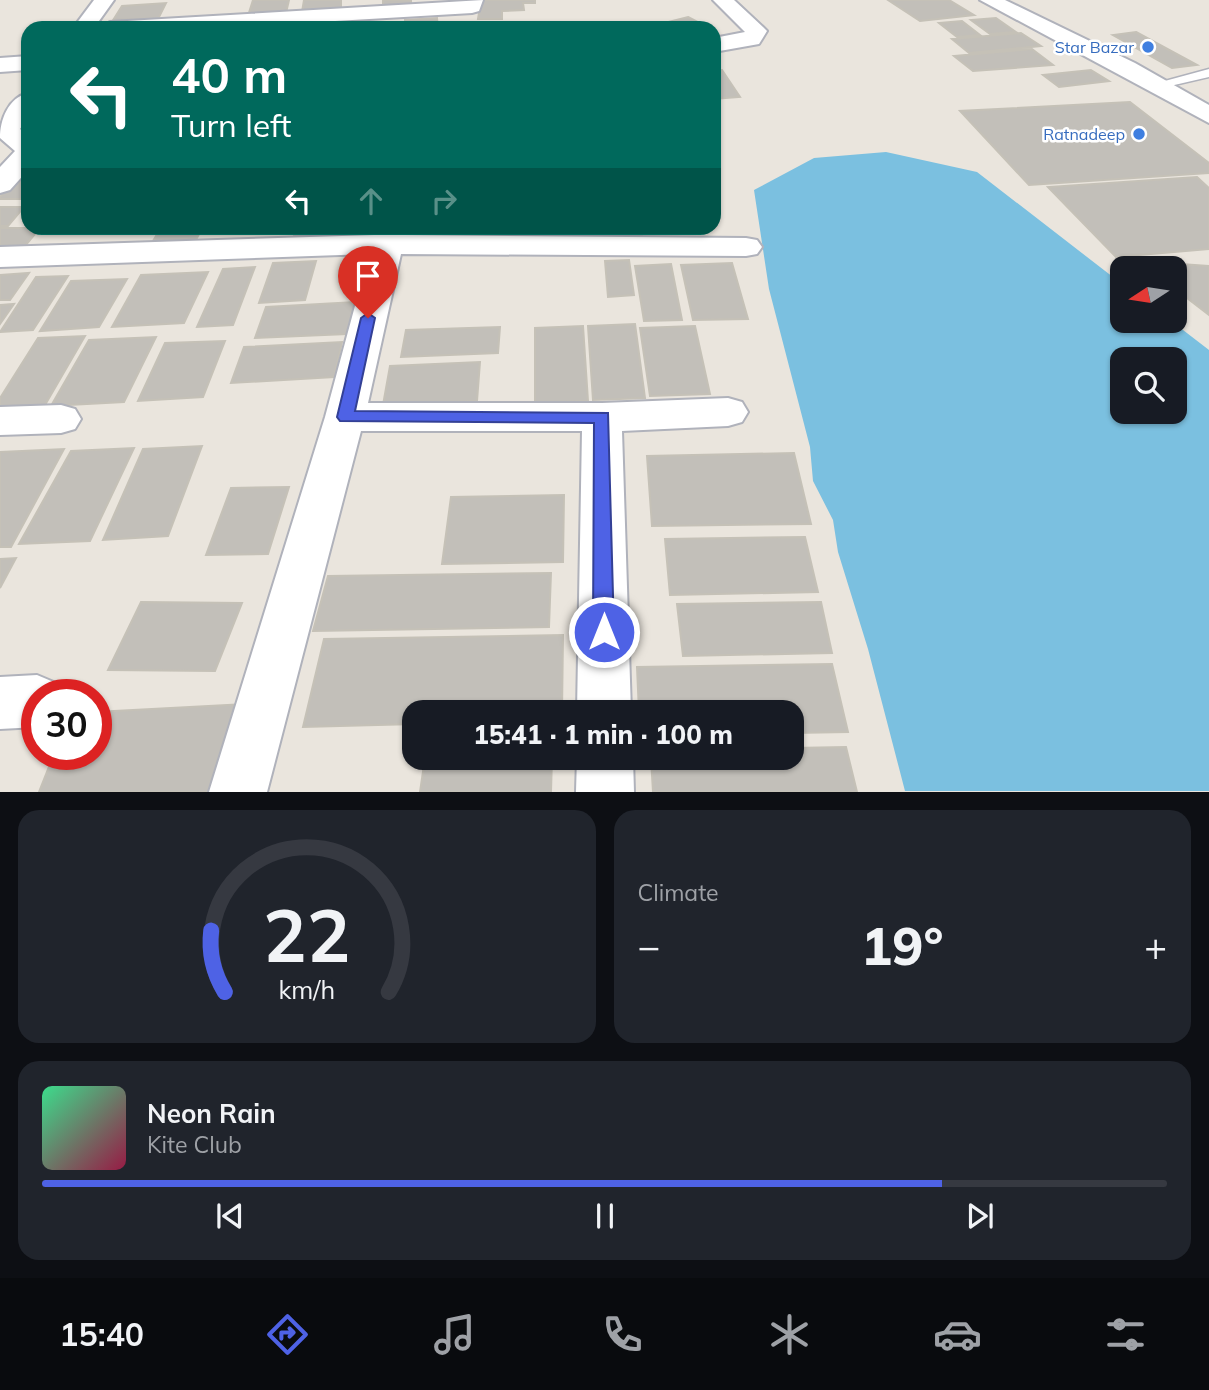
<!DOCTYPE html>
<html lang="en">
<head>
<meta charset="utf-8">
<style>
  :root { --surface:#171b24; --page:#20242c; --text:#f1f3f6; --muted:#9ea1a6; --line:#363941; --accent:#4e62e5 }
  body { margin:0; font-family:Mulish,sans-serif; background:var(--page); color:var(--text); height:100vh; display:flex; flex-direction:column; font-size:26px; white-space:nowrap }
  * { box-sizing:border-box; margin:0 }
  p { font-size:23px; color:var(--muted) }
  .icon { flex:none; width:38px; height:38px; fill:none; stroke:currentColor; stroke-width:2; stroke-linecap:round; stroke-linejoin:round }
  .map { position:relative; height:792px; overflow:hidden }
  .drawer { display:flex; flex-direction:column; gap:18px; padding:18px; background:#0d0f14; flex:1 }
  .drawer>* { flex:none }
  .guide { position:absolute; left:21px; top:21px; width:700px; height:214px; border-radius:21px; box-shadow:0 2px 5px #0004; background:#00695c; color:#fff; overflow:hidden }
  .needle { width:46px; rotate:258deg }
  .buttons { position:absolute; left:1110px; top:256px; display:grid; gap:14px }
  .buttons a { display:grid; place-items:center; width:77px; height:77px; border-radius:14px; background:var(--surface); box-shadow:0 2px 5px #0004; font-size:35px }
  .speed { position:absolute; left:21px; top:679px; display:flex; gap:14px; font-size:35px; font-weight:700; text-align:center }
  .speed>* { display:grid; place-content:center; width:91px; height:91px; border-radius:50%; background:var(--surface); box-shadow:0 2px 5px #0004; line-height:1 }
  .speed .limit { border:10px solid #d22; background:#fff; color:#111 }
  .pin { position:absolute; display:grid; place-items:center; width:60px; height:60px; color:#fff; margin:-72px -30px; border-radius:50% 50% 50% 0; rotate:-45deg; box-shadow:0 0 7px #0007 }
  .pin .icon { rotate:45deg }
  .me { position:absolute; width:77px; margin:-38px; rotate:0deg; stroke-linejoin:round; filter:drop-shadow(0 0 5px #0008) }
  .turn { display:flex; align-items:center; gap:24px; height:147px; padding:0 35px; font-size:32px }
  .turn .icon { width:91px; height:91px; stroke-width:2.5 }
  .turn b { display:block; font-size:49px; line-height:60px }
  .lanes { display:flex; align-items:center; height:66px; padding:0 35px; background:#0003; justify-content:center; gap:35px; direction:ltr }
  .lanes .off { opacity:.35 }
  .big { font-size:52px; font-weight:800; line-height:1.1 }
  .drawer .tile { flex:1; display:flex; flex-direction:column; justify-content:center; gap:10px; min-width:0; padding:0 24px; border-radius:21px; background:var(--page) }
  .drawer .dial { align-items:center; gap:0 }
  .dial svg { height:182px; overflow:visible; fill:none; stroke:var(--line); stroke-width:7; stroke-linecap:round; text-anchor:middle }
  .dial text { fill:var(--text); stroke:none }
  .song { display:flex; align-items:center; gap:21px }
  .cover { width:84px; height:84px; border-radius:10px; background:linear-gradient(135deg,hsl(150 70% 55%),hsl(340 70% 35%)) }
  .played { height:7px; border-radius:4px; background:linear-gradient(90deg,var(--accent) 80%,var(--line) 80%) }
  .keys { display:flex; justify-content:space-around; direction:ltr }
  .heat { display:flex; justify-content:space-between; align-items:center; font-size:38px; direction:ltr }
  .drawer .tiles { flex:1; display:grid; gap:18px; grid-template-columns:1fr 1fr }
  .tile:last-child { grid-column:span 2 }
  .trip { position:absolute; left:402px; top:700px; width:402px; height:70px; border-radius:21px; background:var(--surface); box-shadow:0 2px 5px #0004; font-weight:800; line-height:70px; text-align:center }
  .tabs { display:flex; height:112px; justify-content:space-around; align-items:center; background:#090b0e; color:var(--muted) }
  .tabs .icon { width:49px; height:49px }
  .tabs .on { color:var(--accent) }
  .tabs b { font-size:32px; color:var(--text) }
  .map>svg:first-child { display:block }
  .water { fill:#7bc0e0; fill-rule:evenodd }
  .building { fill:#c2bfb9; stroke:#c5c1b7; stroke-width:2 }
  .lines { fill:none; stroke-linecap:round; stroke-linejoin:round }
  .lane-casing { stroke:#b0b2bb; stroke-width:3 }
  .street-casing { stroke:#b0b2bb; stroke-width:4 }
  .secondary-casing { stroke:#b0b2bb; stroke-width:4 }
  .lane { fill:#fff; fill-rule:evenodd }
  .street { fill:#fff; fill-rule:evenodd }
  .secondary { fill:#fff; fill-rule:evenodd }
  .route { fill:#4e62e5; stroke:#334095; stroke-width:2 }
  .shop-dot { fill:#3f7fe0; stroke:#fff; stroke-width:2.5 }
  .labels { text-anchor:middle; stroke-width:5; stroke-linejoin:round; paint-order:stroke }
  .far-shop-label { font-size:16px; fill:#366cbe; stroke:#fff; text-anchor:end }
</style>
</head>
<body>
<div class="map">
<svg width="1209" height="792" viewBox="0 0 1209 792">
  <rect width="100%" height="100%" fill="#eae5dd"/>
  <path class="water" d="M886 152 977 172 1122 284V320H1170L1209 350V791H905L868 649 838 552 833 520 813 481 810 447 769 289 754 190 814 158ZM1122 359H1174V411H1122Z"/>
  <path class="building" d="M253 0H289L286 13 248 16Z
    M304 0H341V9L302 12Z
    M383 0H411V6L383 8Z
    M481 0H535V3H523L524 10 502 11V19H478Z
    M888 0H949L974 15 920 21Z
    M166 3 158 19 112 22 122 6Z
    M688 17 709 28H662L656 25Z
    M437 18 438 28H405V20Z
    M996 18 1016 32 990 34 971 20Z
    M962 21 980 35 957 37 939 23Z
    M1136 32 1197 65 1172 68 1113 35Z
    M1021 33 1041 46 969 53 952 39Z
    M1032 49 1053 65 973 71 954 56Z
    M722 70 740 97 714 99V71Z
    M1091 70 1109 81 1059 87 1043 75Z
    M1130 102 1209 163V173L1029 185 960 111Z
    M28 166V199H0V197Z
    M1197 177 1209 188V249L1116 257 1048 187Z
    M0 207H24L8 226H0Z
    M0 228H40L25 246 0 247Z
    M108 228H157L153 234H103Z
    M161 228H202L196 240 153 241Z
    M297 228H331L327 240 292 241Z
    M346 228H385L382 238 342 240Z
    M614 228H642V235H614Z
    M629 260 634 295 608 297 605 261Z
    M316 261 305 300 259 303 273 263Z
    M1138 261 1209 266V315L1174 288V268H1148Z
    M732 263 748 319 693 320 681 265Z
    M671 264 682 320 644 321 635 266Z
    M255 267 233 325 197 327 223 269Z
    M208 272 184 323 112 327 141 275Z
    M29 273 10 300H0V275Z
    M68 276 33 330 0 332 36 277Z
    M127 279 99 327 40 331 71 281Z
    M355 302 347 334 255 338 266 307Z
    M14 304 0 324V305Z
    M635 324 645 398 593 400 588 326Z
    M583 326 588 401 535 403V328Z
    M695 326 710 394 650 396 640 328Z
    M500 327 498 353 401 357 406 330Z
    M85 336 45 405 0 407V398L38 338Z
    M156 337 124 402 51 406 89 340Z
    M225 341 203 397 138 401 165 343Z
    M342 342 334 377 231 383 244 347Z
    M480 362 477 401 383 405 390 366Z
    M202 446 168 536 103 540 143 449Z
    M134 448 90 541 19 544 71 451Z
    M64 449 11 547H0V452Z
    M794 453 811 524 652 526 647 456Z
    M289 487 268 554 206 555 231 488Z
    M564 495 563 562 442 564 451 497Z
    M805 537 818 592 670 595 665 539Z
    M16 558 0 588V559Z
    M551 573 549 627 313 631 328 576Z
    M141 602 242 603 215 671 108 670Z
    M821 602 832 653 683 656 677 604Z
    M563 635 562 712H415V724L303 727 324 639Z
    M832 664 848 732 793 733V712H639L637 667Z
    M245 704 222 792H39L54 754H96V712Z
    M846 747 857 792H653L651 758H793V748Z
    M425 758H552L551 792H420Z"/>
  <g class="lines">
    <defs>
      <path id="lane" d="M1209 69V77L1157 89 1150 85Z"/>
      <path id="street" d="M94 0H114L94 28H73Z
        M483 0 479 11 472 13 217 28H100L110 22Z
        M713 0H734L763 27 767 31 759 44 714 52V38L745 32Z
        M28 56V70L0 72V58Z
        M28 93V117L20 129 28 135V170L10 190 0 193V167L15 151 0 138C0 120 8 98 28 93Z
        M376 228H406L405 235 746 238 757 240 762 247 757 254 746 256 401 254 368 403H602L728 398 742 402 748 412 742 422 728 426 622 431 631 712H577L582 431H361L267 792H209L325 417 369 254 0 267V247L374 235Z
        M61 405 75 409 81 419 75 429 61 433 0 435V407Z
        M37 675 56 683 61 695H37V727L0 729V677Z
        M577 758H633L634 792H576Z"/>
      <path id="secondary" d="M980 0H1005L1135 63 1209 105V123Z"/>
    </defs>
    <use href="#lane" class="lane-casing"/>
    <use href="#street" class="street-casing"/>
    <use href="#secondary" class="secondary-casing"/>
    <use href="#lane" class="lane"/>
    <use href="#street" class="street"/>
    <use href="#secondary" class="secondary"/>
  </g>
  <path class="route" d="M368 313 375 318 355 411 608 413 614 632 611 638 604 641 596 638 593 632 594 423 340 421 337 417 361 318Z"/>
  <g class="shop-dot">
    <circle cx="1148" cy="47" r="7"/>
    <circle cx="1139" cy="134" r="7"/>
  </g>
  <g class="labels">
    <g class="far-shop-label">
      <text x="1134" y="53">Star Bazar</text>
      <text x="1125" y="140">Ratnadeep</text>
    </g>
  </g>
</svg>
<div class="buttons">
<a><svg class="needle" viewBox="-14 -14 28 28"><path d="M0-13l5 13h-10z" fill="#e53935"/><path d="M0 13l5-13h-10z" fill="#9ea1a6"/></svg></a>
<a><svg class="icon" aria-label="search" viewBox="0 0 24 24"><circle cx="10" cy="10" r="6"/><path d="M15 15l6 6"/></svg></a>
</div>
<div class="speed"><div class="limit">30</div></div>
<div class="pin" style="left:368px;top:318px;background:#d93025"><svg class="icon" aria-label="arrive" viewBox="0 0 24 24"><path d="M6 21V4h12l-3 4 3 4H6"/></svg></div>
<svg class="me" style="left:604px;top:632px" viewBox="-20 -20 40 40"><circle r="17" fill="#4e62e5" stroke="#fff" stroke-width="3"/><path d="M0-11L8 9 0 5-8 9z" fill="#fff"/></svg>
<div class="trip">15:41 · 1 min · 100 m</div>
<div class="guide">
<div class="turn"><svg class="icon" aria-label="left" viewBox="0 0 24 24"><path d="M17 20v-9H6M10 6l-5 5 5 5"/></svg><div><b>40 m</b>Turn left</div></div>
<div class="lanes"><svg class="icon" aria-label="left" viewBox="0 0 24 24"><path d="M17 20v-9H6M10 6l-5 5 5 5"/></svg><svg class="icon off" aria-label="ahead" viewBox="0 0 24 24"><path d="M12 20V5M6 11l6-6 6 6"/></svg><svg class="icon off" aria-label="right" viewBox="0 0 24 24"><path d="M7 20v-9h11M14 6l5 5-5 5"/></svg></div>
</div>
</div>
<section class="drawer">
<div class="tiles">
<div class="tile dial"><svg viewBox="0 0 100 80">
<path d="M14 69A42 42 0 1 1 86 69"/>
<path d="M14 69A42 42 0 0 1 8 42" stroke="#4e62e5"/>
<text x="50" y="56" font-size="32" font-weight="700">22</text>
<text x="50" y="72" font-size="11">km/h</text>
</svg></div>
<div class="tile"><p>Climate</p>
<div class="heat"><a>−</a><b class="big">19°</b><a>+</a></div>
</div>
<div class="tile">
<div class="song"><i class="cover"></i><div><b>Neon Rain</b><p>Kite Club</p></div></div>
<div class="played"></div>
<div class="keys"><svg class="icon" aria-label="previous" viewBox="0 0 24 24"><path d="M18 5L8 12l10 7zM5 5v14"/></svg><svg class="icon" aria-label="pause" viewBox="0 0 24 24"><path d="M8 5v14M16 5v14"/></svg><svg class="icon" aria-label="next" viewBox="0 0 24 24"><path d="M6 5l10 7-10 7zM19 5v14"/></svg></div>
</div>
</div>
</section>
<nav class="tabs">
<b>15:40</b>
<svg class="icon on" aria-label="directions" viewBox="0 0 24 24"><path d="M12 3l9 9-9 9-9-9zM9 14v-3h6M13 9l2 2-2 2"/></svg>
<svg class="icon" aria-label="music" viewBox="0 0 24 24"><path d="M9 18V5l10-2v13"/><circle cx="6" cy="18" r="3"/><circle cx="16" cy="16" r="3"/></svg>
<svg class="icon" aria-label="phone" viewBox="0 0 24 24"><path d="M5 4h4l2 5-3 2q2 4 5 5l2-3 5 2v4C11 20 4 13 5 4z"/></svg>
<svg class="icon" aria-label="climate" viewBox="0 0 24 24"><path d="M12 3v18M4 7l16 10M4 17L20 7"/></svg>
<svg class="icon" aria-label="car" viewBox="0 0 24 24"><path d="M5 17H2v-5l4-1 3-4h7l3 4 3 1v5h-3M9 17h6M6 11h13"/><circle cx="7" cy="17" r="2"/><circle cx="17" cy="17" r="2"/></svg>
<svg class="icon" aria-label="filters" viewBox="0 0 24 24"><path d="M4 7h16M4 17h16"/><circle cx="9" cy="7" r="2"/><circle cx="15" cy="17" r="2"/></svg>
</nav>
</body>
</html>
